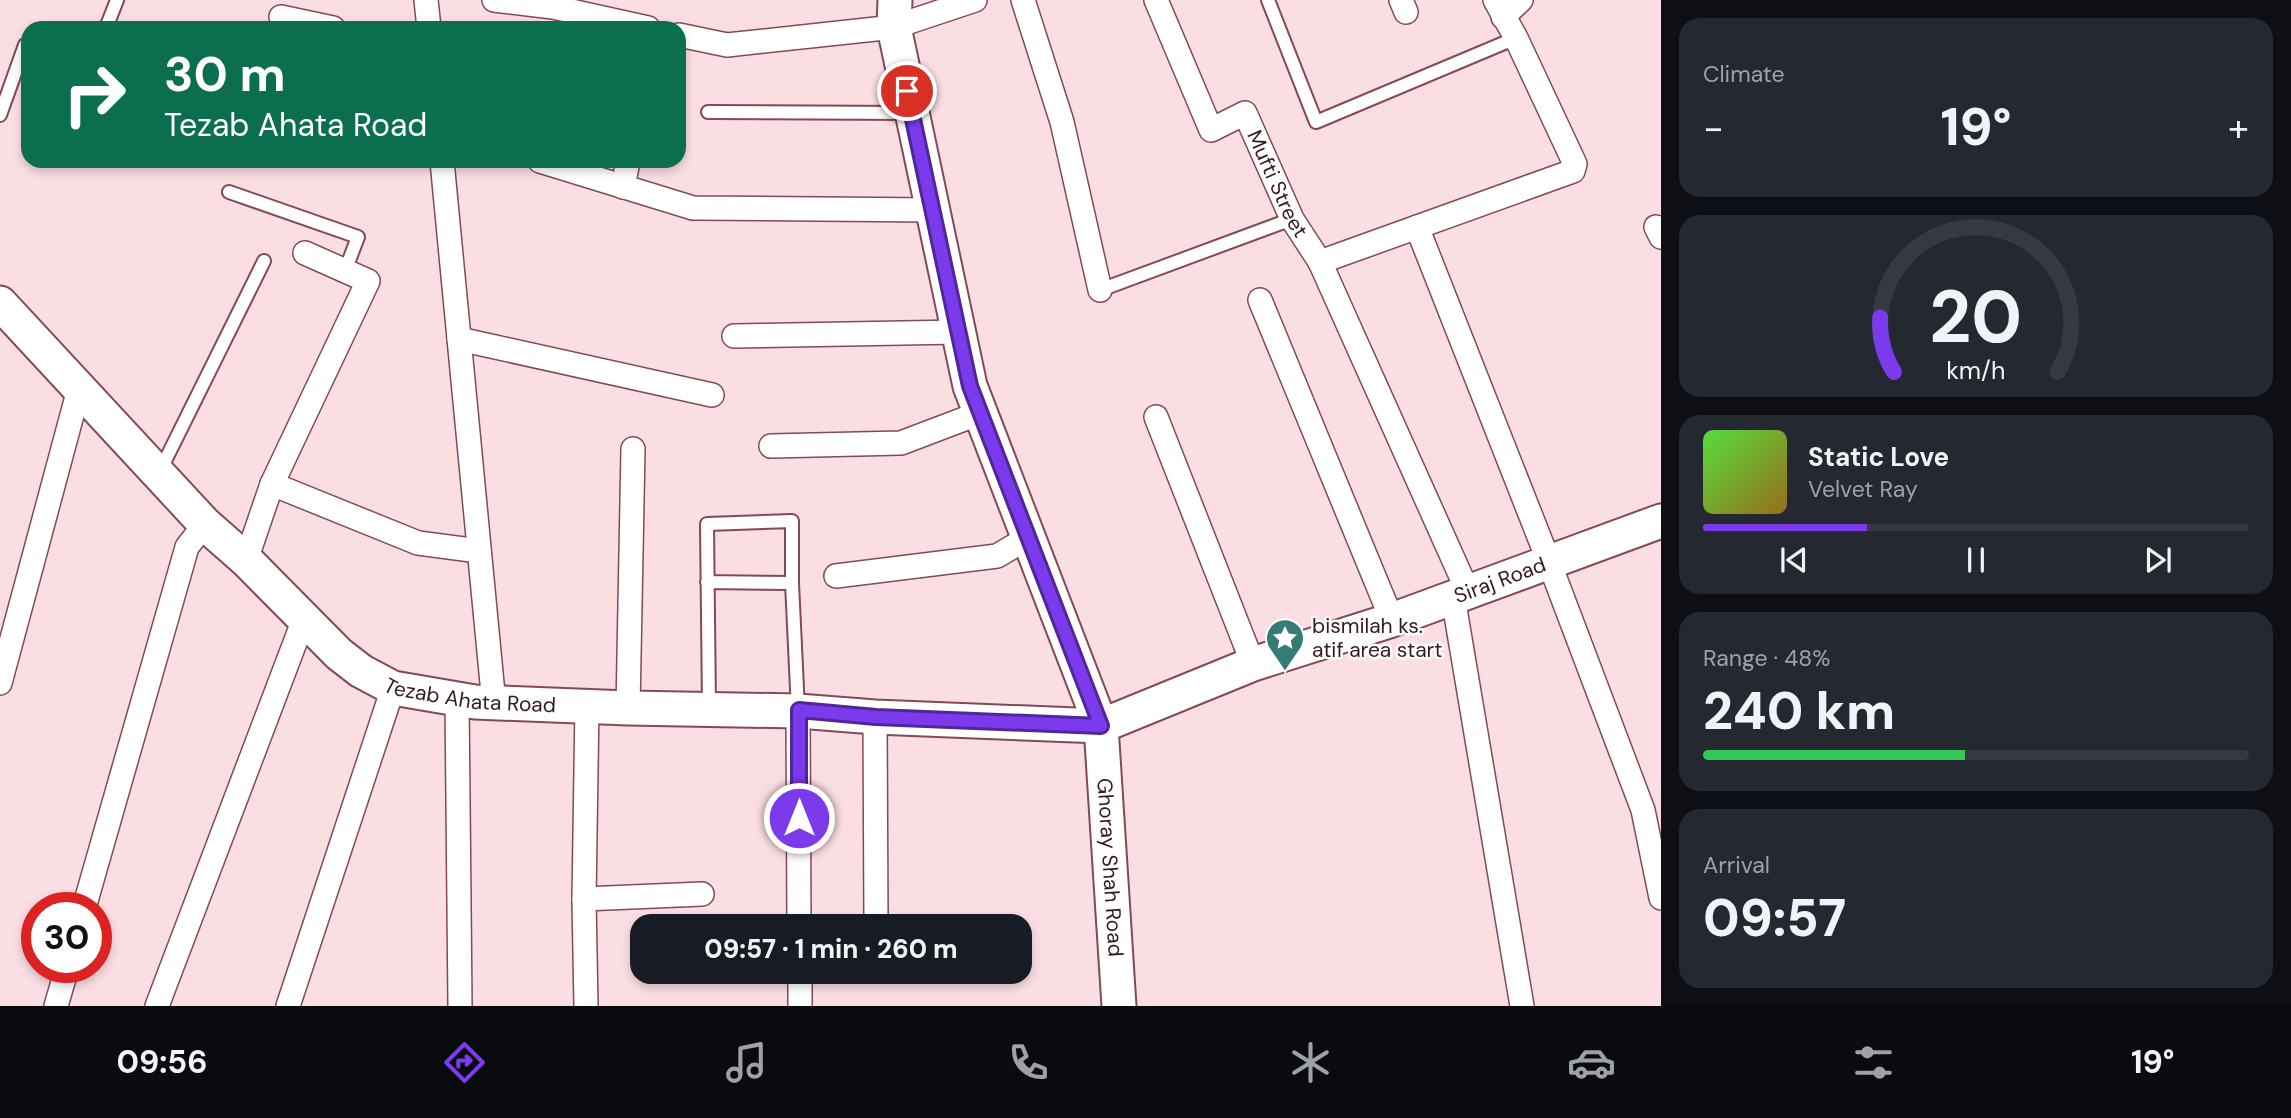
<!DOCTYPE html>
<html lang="en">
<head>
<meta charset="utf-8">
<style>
  :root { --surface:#171b24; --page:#242831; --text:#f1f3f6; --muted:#9ea1a6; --line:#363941; --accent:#7c3aed }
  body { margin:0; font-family:"DM Sans",sans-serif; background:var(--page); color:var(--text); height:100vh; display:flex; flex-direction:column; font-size:26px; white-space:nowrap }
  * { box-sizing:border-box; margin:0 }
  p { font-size:23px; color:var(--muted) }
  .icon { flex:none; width:38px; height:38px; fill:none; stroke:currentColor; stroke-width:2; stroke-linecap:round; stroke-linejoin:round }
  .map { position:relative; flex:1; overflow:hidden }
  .side { display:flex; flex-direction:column; gap:18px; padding:18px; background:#0d0f14; width:630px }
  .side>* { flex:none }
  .top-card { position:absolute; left:21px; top:21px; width:665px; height:147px; border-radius:21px; box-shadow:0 4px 10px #0003; background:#0b6e4f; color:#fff; overflow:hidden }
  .speed { position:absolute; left:21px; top:892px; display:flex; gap:14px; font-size:35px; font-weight:700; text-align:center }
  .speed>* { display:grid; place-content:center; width:91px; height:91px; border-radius:50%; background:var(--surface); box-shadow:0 4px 10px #0003; line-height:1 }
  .speed .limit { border:10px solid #d22; background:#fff; color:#111 }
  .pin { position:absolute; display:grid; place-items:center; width:60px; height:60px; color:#fff; margin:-30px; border:4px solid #fff; border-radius:50%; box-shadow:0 2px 7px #0007 }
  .me { position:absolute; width:77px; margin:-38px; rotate:0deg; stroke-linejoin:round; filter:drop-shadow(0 0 5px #0008) }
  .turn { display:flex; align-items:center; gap:24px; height:147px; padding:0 28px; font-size:32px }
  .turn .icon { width:91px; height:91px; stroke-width:2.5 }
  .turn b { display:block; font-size:49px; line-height:60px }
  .big { font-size:52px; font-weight:800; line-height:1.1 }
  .side .tile { flex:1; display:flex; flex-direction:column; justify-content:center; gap:10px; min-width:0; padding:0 24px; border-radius:21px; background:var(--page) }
  .side .dial { align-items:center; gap:0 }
  .dial svg { height:182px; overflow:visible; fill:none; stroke:var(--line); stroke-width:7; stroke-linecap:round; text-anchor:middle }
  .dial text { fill:var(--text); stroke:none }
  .song { display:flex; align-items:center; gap:21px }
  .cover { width:84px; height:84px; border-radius:10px; background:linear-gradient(135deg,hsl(110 70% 55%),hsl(40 70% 35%)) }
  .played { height:7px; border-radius:4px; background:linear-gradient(90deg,var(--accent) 30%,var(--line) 30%) }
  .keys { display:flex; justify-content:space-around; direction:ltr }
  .heat { display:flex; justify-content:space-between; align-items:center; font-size:38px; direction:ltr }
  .charge { height:10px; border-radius:5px; background:linear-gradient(90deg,#34c759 48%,var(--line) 0) }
  .trip { position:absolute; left:630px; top:914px; width:402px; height:70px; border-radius:21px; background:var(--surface); box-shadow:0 4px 10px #0003; font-weight:800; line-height:70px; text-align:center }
  .menu { display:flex; height:112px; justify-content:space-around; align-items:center; background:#090b0e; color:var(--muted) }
  .menu .icon { width:49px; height:49px }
  .menu .current { color:var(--accent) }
  .menu b { font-size:32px; color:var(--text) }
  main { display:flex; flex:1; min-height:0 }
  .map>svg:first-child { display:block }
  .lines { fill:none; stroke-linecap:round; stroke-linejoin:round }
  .service-casing { stroke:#834956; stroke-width:16 }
  .minor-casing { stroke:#834956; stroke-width:26 }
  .secondary-casing { stroke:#834956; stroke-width:37 }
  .service { stroke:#fff; stroke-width:12 }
  .minor { stroke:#fff; stroke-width:23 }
  .secondary { stroke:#fff; stroke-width:33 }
  .route-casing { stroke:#51269a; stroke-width:18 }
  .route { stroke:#7c3aed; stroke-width:12 }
  .labels { text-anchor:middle; stroke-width:5; stroke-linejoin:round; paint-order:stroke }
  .street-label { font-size:21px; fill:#331a20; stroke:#fff }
  .poi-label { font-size:21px; fill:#331a20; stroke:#fff; text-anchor:start }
</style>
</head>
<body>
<main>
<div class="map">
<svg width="1661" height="1006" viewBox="0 0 1661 1006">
  <rect width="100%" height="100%" fill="#fbdee3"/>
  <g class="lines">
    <defs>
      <path id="service" d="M1268 0 1316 122 1516 38
        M106 28 117 0
        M708 112 911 113
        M0 115 25 45
        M229 192 358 237 345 271
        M1100 290 1292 219
        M160 471 264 261
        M707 582 792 583
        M709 708 707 524 792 521V583L798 710"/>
      <g id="minor">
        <path d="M426 0 429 28"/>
        <path d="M494 0 553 7 648 28"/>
        <path d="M1023 0 1062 122 1100 290"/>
        <path id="s1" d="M1156 0 1211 130 1245 113 1292 219 1320 262 1468 592"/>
        <path d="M1401 0 1406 12"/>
        <path d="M281 17 333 28"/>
        <path d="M1503 17 1521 0"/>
        <path d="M679 35 727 45 894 27 975 0"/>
        <path d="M442 161 494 704"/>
        <path d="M540 161 693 208 933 210"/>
        <path d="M623 187 628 161"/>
        <path d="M1417 227 1549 562 1643 810 1661 898"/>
        <path d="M1656 227 1661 237"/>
        <path d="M1320 262 1573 171 1575 164 1516 38 1495 0"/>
        <path d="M1260 300 1392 620"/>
        <path d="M734 336 959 332"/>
        <path d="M459 339 712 395"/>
        <path d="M1156 417 1253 664"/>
        <path d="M771 446 901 443 980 413"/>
        <path d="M272 484 368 281 305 253"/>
        <path d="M246 560 272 484 418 543 479 551"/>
        <path d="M836 576 997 556 1029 537"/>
        <path d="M1453 597 1522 1006"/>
        <path d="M0 683 79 389"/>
        <path d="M457 699 460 1006"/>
        <path d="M628 708 633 449"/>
        <path d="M798 711 799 926"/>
        <path d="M875 717 876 926"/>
        <path d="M584 899 702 894"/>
        <path d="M84 908 187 547 205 524"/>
        <path d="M800 971V1006"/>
        <path d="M56 1006 67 968"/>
        <path d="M157 1006 304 619"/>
        <path d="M288 1006 393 688"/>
        <path d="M586 1006 584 899 587 705"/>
      </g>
      <g id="secondary">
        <path id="s2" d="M895 0 894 27 970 386 1101 726 1119 1006"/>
        <path id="s3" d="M0 303 205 524 246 560 339 654 361 671 393 688 475 702 628 708 798 711 875 717 1101 726 1253 664 1392 620 1661 521"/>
      </g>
    </defs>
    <use href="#service" class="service-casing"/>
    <use href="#minor" class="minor-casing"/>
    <use href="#secondary" class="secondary-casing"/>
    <use href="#service" class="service"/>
    <use href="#minor" class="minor"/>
    <use href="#secondary" class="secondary"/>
  </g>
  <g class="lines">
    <defs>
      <path id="route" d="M799 818V710L876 717 1101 726 970 386 907 91"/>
    </defs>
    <use href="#route" class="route-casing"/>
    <use href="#route" class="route"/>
  </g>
  <defs>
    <symbol id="sight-pin" viewBox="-11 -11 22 30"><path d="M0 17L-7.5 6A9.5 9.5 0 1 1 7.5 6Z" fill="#357c75" stroke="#fff"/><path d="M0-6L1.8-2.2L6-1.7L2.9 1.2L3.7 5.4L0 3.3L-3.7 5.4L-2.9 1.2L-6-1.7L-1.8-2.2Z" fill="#fff"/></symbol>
  </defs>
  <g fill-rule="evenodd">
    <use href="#sight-pin" x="1263" y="616" width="44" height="60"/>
  </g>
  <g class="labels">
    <g class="street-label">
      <text dy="7" stroke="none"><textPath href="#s1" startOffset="257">Mufti Street</textPath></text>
      <text dy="7" stroke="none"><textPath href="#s3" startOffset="1687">Siraj Road</textPath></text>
      <text dy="7" stroke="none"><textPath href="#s3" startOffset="630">Tezab Ahata Road</textPath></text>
      <text dy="7" stroke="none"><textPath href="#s2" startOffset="900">Ghoray Shah Road</textPath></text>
    </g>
    <g class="poi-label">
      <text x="1312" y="633">bismilah ks.<tspan x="1312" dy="24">atif area start</tspan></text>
    </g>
  </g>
</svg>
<div class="speed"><div class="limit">30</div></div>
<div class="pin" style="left:907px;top:91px;background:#d93025"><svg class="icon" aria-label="arrive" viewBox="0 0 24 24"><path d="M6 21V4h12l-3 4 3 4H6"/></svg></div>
<svg class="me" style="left:799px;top:818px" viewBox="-20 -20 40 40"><circle r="17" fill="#7c3aed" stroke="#fff" stroke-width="3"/><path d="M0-11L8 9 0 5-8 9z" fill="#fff"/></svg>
<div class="trip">09:57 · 1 min · 260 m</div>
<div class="top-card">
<div class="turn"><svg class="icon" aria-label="right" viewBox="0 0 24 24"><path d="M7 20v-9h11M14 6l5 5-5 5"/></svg><div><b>30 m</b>Tezab Ahata Road</div></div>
</div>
</div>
<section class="side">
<div class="tile"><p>Climate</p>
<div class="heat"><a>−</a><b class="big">19°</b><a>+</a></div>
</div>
<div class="tile dial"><svg viewBox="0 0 100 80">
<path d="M14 69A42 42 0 1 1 86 69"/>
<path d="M14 69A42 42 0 0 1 8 45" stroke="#7c3aed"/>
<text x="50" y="56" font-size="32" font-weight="700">20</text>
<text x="50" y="72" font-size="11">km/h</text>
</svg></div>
<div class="tile">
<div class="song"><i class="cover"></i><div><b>Static Love</b><p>Velvet Ray</p></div></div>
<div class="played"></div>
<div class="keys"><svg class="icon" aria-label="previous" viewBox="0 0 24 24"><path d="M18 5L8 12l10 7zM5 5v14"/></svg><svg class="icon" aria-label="pause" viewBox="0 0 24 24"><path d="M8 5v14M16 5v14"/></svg><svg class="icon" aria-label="next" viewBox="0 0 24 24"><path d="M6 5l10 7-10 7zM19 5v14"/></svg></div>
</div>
<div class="tile"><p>Range · 48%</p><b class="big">240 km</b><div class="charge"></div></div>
<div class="tile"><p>Arrival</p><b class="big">09:57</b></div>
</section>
</main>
<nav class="menu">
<b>09:56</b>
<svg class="icon current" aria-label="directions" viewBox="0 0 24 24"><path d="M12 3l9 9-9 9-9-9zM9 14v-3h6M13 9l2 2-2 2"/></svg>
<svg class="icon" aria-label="music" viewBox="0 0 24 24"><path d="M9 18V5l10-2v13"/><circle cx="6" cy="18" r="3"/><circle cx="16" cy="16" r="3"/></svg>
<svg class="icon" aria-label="phone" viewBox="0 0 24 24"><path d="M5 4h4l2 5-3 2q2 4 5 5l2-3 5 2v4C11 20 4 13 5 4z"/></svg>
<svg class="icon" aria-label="climate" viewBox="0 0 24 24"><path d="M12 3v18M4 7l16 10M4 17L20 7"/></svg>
<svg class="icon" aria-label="car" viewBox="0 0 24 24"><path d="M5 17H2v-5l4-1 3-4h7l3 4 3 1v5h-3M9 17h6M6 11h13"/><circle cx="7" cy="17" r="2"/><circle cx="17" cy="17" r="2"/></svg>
<svg class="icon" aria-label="filters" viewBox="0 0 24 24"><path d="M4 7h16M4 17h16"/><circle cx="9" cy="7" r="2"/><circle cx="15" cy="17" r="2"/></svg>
<b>19°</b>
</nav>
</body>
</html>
